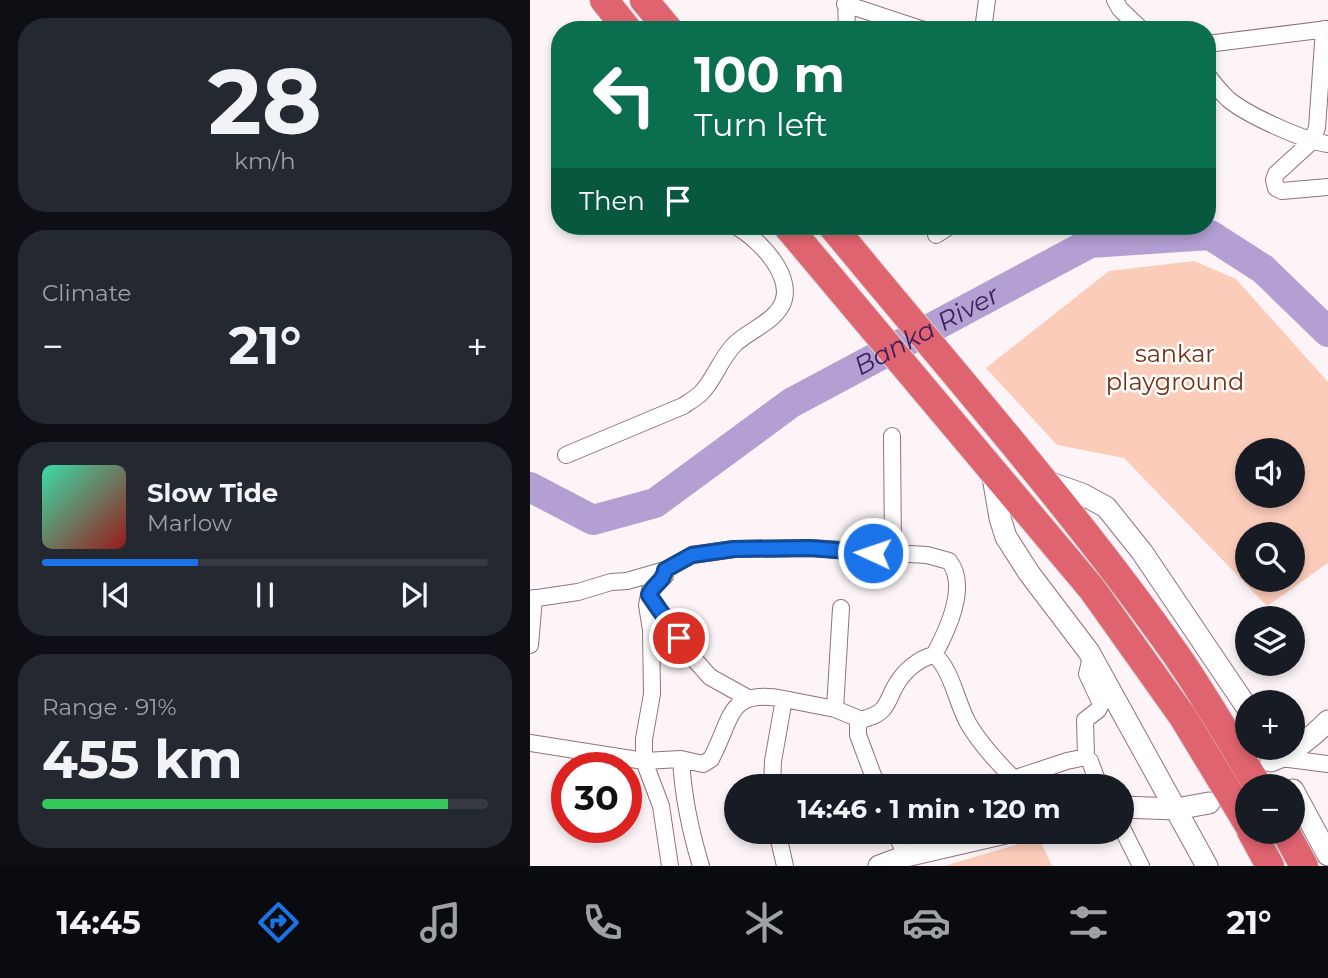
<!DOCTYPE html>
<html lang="en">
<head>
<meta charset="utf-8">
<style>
  :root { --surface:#171b24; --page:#242831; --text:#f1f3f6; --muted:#9ea1a6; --line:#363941; --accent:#1a73e8 }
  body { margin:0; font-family:Montserrat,sans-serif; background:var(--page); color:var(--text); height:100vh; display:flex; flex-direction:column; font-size:26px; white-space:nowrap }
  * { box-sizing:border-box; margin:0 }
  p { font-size:23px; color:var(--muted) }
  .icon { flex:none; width:38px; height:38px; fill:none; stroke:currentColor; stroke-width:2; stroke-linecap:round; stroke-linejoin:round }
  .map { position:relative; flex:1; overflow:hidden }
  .sheet { display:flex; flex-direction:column; gap:18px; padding:18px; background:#0d0f14; width:530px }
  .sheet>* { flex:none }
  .guide { position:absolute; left:21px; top:21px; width:665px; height:214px; border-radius:28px; box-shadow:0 4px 10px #0003; background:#0b6e4f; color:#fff; overflow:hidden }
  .tools { position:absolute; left:705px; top:438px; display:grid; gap:14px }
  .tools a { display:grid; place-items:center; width:70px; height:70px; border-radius:50%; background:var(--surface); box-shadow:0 4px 10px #0003; font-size:35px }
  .speed { position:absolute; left:21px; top:752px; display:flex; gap:14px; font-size:35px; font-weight:700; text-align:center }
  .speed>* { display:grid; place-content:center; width:91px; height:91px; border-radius:50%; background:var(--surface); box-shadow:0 4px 10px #0003; line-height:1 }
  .speed .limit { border:10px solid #d22; background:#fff; color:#111 }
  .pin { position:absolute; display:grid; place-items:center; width:60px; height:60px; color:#fff; margin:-30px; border:4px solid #fff; border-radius:50%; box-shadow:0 2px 7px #0007 }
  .me { position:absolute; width:77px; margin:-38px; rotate:273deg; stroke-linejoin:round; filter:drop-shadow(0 0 5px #0008) }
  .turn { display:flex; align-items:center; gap:24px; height:147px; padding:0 28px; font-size:32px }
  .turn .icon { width:91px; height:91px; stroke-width:2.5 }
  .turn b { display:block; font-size:49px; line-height:60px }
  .then { display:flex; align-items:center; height:66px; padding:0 28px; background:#0003; gap:14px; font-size:26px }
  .big { font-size:52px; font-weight:700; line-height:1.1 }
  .sheet .widget { flex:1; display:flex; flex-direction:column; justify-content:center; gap:10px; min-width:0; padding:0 24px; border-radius:28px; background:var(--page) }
  .sheet .dial { align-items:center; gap:0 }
  .dial b { font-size:91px; line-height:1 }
  .song { display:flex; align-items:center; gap:21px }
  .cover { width:84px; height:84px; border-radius:10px; background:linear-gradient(135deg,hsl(160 70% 55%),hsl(0 70% 35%)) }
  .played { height:7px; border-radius:4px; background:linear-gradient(90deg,var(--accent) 35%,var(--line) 35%) }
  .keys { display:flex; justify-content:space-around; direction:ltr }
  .heat { display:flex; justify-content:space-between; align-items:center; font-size:38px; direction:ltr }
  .charge { height:10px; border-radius:5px; background:linear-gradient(90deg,#34c759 91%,var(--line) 0) }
  .trip { position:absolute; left:194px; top:774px; width:410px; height:70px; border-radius:35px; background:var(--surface); box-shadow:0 4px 10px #0003; font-weight:700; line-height:70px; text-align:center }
  .dock { display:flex; height:112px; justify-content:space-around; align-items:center; background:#090b0e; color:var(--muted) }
  .dock .icon { width:49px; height:49px }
  .dock .current { color:var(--accent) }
  .dock b { font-size:32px; color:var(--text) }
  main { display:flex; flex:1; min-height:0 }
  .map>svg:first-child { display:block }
  .green { fill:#fcccbb; fill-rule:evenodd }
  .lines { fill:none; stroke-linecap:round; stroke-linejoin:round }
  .river { stroke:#b39fd2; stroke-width:30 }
  .street-casing { stroke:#94707f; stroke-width:18 }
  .secondary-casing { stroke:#94707f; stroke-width:23 }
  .highway-casing { stroke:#d6d4d5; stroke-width:30 }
  .street { stroke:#fff; stroke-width:16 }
  .secondary { stroke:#fff; stroke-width:21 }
  .highway { stroke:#e06470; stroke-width:28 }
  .route-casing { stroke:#114b97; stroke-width:18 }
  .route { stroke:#1a73e8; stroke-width:12 }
  .labels { text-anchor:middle; stroke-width:5; stroke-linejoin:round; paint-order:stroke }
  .park-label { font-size:24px; fill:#752f12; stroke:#fff }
  .water-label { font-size:26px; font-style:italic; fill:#3c1f5d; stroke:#fff }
</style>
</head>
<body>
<main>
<section class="sheet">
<div class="widget dial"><b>28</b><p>km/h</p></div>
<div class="widget"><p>Climate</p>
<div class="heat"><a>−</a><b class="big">21°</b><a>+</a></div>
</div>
<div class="widget">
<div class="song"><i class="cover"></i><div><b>Slow Tide</b><p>Marlow</p></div></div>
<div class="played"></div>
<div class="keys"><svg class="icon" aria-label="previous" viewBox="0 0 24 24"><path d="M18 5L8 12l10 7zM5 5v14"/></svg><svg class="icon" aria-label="pause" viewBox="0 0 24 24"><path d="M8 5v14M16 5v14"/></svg><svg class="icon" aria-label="next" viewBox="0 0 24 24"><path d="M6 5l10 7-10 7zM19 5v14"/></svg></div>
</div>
<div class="widget"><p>Range · 91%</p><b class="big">455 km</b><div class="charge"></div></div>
</section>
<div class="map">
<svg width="798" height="866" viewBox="0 0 798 866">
  <rect width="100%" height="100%" fill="#fcf4f7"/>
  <path class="green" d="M664 261 706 279 798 382V563L737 606 594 458 527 445 456 368 579 271ZM718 450H763V495H718ZM718 534H763V579H718Z
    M509 838 522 866H414Z"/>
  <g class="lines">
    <path class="river" id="s1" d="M0 487 63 520 125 503 261 403 560 243 680 235 733 269 798 332"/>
    <defs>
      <path id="street" d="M316 0 317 30
        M585 0 590 9 612 30
        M315 4 394 30
        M794 29 787 128 781 142 746 174 744 180 746 188 752 191 798 187
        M453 30 457 0
        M677 44 798 29
        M677 74C683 84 690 91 698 99 717 115 774 141 798 144
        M406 235 420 226
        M362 436 363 553
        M36 455 153 406C159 402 166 398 171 393 185 379 190 359 204 345 218 331 240 324 250 308 269 279 228 238 205 226
        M135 570V576L120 590 117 605 121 630 122 694 114 739V761L151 759 173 764 181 759C203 718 197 688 254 699L243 761 242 786
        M119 595 164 659 180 677 218 698
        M0 599 48 592 81 582 97 581 135 570 162 555 204 549 280 548 363 553 397 555 419 561C439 586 417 631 404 655
        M0 645 4 598
        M254 699 305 709 332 720
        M305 709 311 608
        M0 743 114 761 131 806 140 866
        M556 757 555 720 568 710 571 704 557 674 561 657
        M751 758 798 764
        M151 759C153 797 160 830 171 866
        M347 786 328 735V721C337 718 347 716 353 709 359 702 361 693 366 685 374 671 389 658 404 655 421 667 427 704 438 723 450 744 467 762 484 779
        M486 786 483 779 537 761 556 757 560 761 569 786
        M592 828 611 866
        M247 831 255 866
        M365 831 376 856"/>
      <path id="secondary" d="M462 471 470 518 476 537 499 573 559 652 677 866
        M512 480 552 494 576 507 612 552 718 709
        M741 761C763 753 781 738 798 721
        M763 790 798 855
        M592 807 646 809 679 803
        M349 866 376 856 484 831"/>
      <path id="highway" d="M74 0 98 30
        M114 0 139 30
        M257 226 562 589 653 717 718 824
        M302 226C417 366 542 507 647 656 676 698 701 742 728 786
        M721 831 740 866
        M755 831 774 866"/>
    </defs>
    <use href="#street" class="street-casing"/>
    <use href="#secondary" class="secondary-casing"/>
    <use href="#highway" class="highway-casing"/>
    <use href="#street" class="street"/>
    <use href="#secondary" class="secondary"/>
    <use href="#highway" class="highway"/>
  </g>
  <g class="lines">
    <defs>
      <path id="route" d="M149 638 119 595C123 584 134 582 135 570L162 555 204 549 280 548 343 553"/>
    </defs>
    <use href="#route" class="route-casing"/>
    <use href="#route" class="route"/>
  </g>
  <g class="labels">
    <g class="park-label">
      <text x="645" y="362">sankar<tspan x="645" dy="28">playground</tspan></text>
    </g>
    <g class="water-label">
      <text dy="9" stroke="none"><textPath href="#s1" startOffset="458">Banka River</textPath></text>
    </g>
  </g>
</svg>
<div class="tools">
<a><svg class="icon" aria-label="sound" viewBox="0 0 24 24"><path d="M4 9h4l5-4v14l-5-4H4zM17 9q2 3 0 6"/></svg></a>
<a><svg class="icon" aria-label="search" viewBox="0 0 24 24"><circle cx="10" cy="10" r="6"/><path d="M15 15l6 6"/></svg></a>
<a><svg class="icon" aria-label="layers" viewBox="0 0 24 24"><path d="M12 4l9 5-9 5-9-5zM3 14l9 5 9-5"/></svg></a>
<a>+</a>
<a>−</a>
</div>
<div class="speed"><div class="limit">30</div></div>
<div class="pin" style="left:149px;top:638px;background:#d93025"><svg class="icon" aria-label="arrive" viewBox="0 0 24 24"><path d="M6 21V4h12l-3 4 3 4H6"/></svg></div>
<svg class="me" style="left:343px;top:553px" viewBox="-20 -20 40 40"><circle r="17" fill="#1a73e8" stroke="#fff" stroke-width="3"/><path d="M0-11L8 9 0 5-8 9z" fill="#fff"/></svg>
<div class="trip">14:46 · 1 min · 120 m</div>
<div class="guide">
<div class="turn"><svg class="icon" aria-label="left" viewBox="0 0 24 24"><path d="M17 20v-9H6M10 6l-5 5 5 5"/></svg><div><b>100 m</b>Turn left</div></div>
<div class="then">Then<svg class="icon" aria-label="arrive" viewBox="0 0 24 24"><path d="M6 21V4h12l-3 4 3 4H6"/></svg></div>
</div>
</div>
</main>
<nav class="dock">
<b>14:45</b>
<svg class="icon current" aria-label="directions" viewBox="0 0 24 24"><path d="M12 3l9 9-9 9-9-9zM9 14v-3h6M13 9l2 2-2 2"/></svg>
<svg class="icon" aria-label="music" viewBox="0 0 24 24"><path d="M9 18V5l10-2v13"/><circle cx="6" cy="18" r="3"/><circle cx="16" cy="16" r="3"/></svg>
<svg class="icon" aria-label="phone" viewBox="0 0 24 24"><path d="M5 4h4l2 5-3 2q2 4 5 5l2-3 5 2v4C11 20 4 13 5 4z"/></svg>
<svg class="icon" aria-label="climate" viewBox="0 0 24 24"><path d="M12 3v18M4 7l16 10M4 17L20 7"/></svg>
<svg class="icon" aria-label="car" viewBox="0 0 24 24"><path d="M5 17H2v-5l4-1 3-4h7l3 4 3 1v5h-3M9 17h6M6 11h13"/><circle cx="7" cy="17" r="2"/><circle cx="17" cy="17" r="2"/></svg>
<svg class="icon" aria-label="filters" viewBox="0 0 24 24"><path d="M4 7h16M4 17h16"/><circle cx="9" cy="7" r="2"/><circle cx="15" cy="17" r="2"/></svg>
<b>21°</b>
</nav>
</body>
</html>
